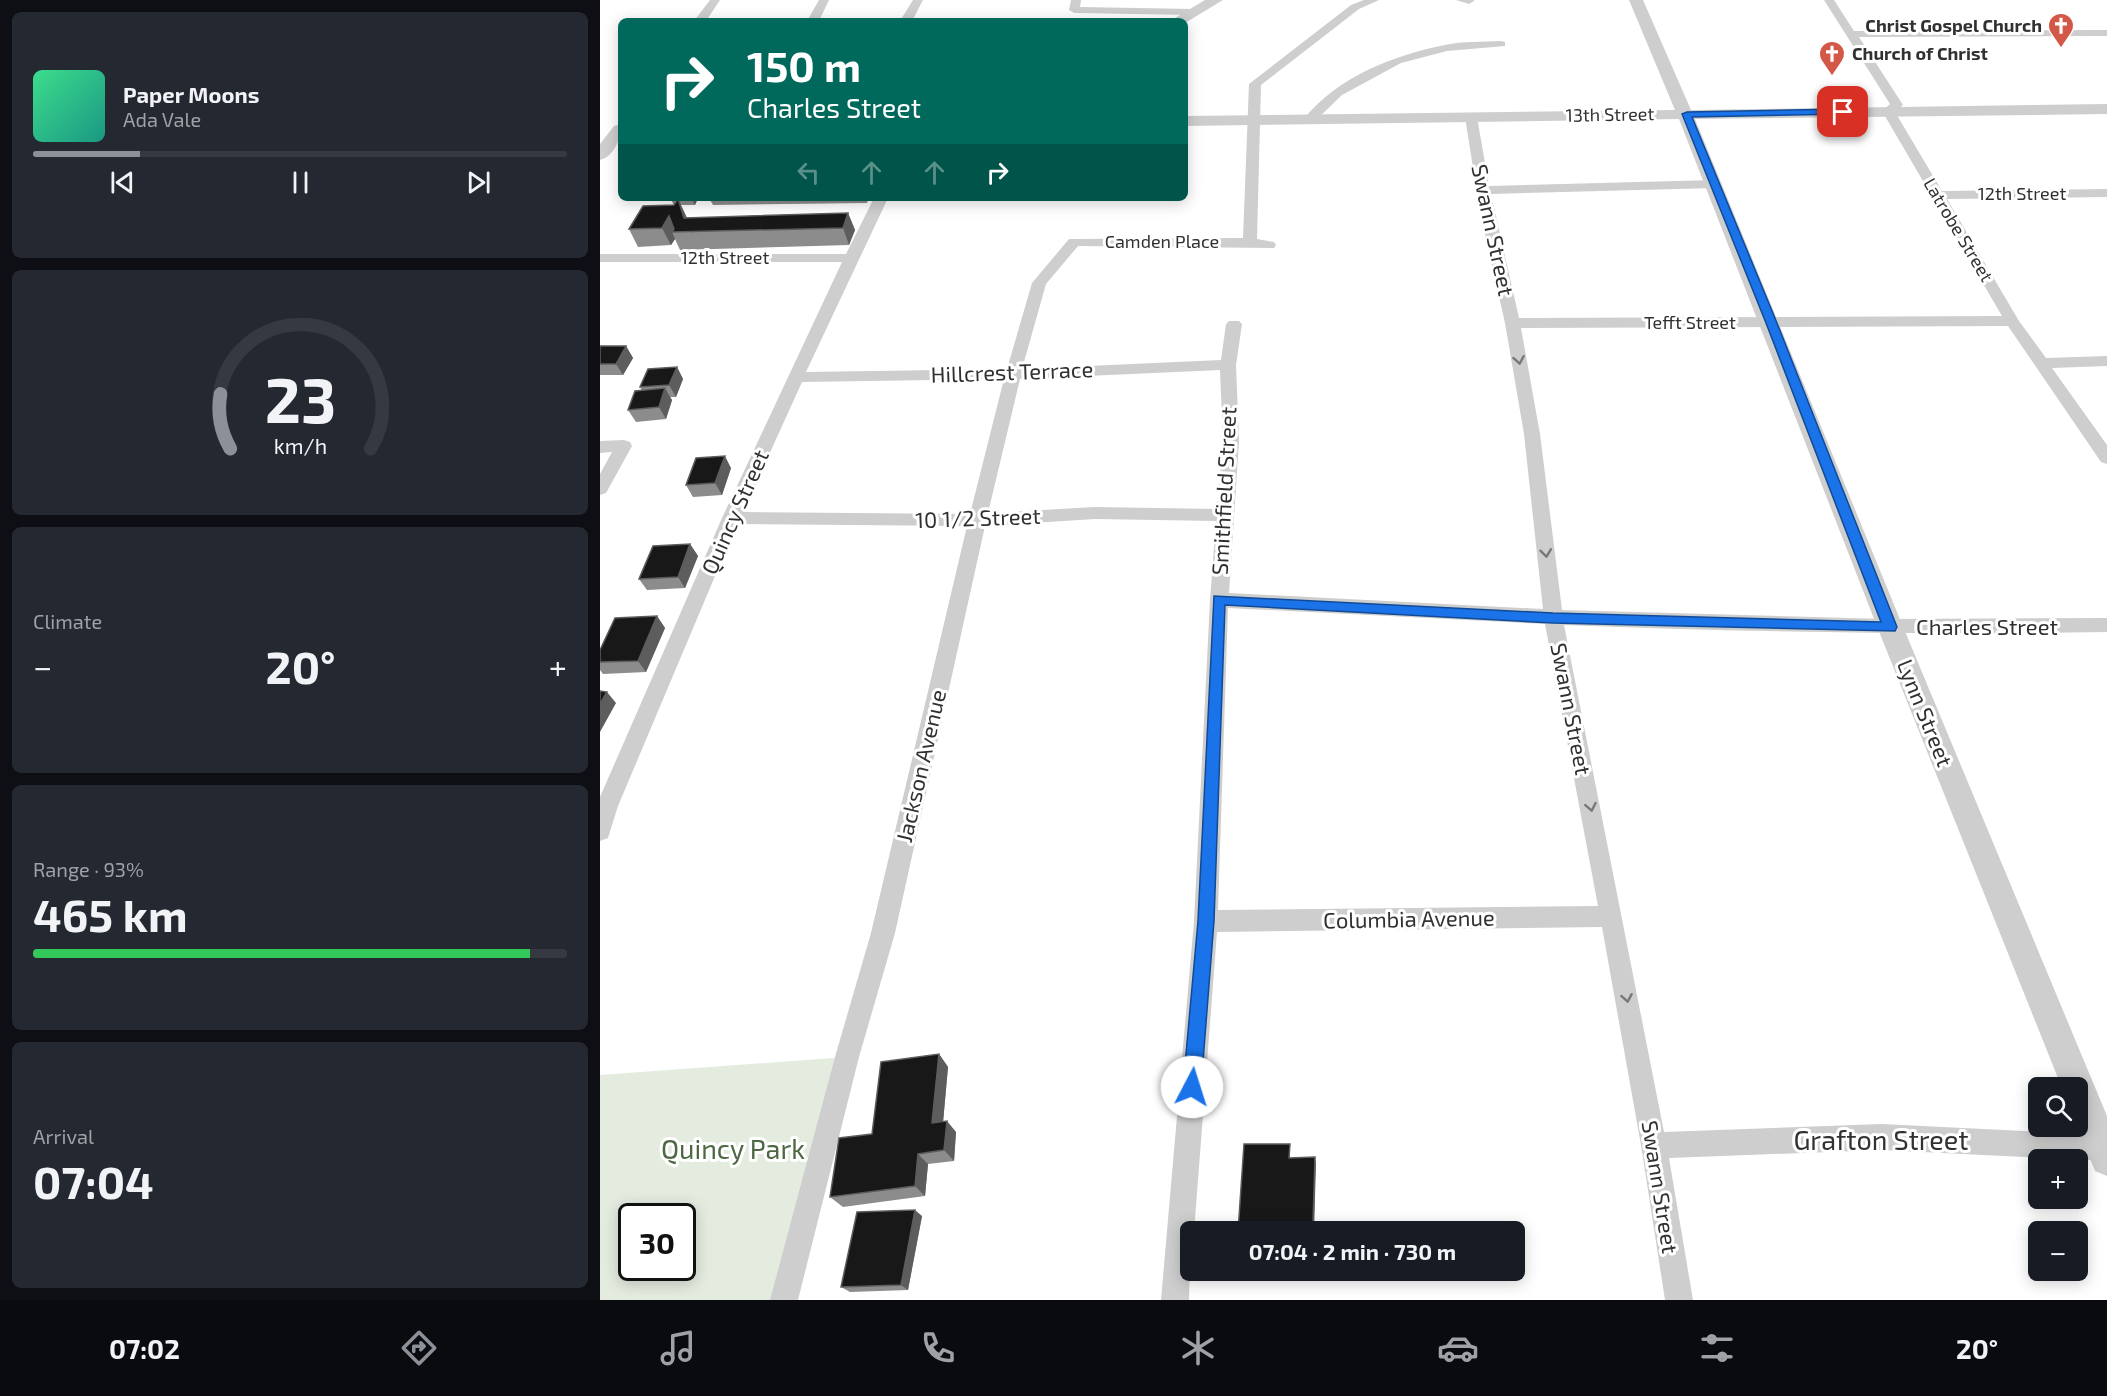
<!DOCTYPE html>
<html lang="en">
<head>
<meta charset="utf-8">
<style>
  :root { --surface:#171b24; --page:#242831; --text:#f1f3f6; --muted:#9ea1a6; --line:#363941; --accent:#8c9099 }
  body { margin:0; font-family:"Exo 2",sans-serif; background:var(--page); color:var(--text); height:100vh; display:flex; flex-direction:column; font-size:22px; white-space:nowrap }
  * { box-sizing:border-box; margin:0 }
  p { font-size:20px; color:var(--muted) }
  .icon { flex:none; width:33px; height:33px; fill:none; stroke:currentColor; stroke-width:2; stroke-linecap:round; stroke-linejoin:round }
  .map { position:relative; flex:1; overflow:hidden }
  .panel { display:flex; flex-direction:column; gap:12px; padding:12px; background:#0d0f14; width:600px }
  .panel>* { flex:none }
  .banner { position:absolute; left:18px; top:18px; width:570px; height:183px; border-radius:9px; box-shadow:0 3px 15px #0003; background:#00695c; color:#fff; overflow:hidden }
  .buttons { position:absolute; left:1428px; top:1077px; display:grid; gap:12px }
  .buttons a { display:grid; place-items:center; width:60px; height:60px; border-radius:9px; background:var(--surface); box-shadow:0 3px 15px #0003; font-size:30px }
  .speed { position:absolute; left:18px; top:1203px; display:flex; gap:12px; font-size:30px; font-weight:700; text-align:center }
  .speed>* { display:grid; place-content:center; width:78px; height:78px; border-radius:50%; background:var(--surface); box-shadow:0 3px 15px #0003; line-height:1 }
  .speed .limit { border:3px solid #111; border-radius:9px; background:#fff; color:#111 }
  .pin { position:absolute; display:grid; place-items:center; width:51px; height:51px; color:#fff; margin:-26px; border-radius:12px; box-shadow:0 3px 9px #0006 }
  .me { position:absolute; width:66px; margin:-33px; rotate:5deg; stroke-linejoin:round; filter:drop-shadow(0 0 4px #0008) }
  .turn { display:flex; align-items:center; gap:21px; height:126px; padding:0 30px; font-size:27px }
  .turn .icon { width:78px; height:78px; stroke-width:2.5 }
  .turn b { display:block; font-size:42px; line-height:51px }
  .lanes { display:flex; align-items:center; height:57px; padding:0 30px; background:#0003; justify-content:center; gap:30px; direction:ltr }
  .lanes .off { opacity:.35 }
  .big { font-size:45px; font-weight:700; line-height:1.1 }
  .panel .widget { flex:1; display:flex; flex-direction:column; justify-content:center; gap:9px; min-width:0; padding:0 21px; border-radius:9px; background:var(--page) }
  .panel .dial { align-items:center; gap:0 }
  .dial svg { height:156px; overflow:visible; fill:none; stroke:var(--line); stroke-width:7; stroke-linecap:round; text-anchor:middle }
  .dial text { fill:var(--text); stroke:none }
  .song { display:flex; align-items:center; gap:18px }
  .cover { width:72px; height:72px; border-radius:9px; background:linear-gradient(135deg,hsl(150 70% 55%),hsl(170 70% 35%)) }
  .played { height:6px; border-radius:3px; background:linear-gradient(90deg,var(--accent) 20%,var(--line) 20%) }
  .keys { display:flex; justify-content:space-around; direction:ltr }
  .heat { display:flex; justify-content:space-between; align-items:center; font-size:33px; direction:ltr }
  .charge { height:9px; border-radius:4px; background:linear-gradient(90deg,#34c759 93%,var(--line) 0) }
  .trip { position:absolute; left:580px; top:1221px; width:345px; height:60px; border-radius:9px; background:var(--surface); box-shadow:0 3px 15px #0003; font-weight:700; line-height:60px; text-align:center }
  .dock { display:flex; height:96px; justify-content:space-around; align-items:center; background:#090b0e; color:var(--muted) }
  .dock .icon { width:42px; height:42px }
  .dock .current { color:var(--accent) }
  .dock b { font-size:27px; color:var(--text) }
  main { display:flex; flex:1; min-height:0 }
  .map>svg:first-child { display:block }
  .green { fill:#e4ece0; fill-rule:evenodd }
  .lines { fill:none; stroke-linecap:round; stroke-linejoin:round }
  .minor { fill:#cecece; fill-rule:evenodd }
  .tertiary { fill:#cecece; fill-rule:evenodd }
  .wall { fill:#8c8c8c }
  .shaded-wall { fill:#5d5d5d }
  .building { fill:#181818; stroke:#5d5d5d; stroke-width:1.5 }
  .oneway { stroke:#787878 }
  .route { fill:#1a73e8; stroke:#114b97; stroke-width:1.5 }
  .labels { text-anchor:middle; stroke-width:6; stroke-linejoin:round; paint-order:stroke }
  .far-poi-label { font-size:18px; font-weight:bold; fill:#313131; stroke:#fff; text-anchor:end }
  .far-street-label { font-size:18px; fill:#313131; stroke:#fff }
  .street-label { font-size:22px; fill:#313131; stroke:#fff }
  .near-street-label { font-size:27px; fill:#313131; stroke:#fff }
  .near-park-label { font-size:27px; fill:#4d6842; stroke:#fff }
</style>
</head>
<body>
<main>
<section class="panel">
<div class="widget">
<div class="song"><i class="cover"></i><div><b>Paper Moons</b><p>Ada Vale</p></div></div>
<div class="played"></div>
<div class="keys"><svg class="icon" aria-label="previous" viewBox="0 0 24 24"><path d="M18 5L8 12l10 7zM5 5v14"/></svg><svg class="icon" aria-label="pause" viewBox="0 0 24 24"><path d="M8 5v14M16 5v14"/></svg><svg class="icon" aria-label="next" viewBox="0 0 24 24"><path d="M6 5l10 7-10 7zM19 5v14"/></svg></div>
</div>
<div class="widget dial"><svg viewBox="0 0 100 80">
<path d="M14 69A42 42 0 1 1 86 69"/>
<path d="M14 69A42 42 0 0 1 9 41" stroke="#8c9099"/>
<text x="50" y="56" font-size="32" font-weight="700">23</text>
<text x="50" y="72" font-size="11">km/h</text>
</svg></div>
<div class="widget"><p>Climate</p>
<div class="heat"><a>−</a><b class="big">20°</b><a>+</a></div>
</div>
<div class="widget"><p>Range · 93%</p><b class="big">465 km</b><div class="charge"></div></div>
<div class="widget"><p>Arrival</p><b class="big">07:04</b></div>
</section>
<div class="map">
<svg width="1507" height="1300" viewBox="0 0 1507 1300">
  <rect width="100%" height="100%" fill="#fff"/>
  <path class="green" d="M247 1057 184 1300H0V1075ZM32 1216H82V1268H32Z"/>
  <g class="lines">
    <path class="minor" d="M110 0H120L106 21H94Z
      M219 0H229L219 21H207Z
      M313 0H323L312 21H300Z
      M471 0H481L480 7 592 9 598 12 592 15 474 13 469 10Z
      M764 0H779L759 9 661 85 657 239 674 242 676 245 674 248 478 246 446 284 422 369 621 360 626 324 629 321H639L642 324 636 365 639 441 629 593 943 609 924 434 905 323 880 212 865 117 867 114H875L877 117 889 186 1115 180 1122 184 1115 188 891 194 919 318 1402 316 1282 111 1290 104 1224 0H1234L1254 31 1507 30V36L1259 37 1303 105 1295 112 1342 191 1507 189V197L1347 199 1419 321 1446 358 1507 356V366L1452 368 1507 445V464L1501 462 1408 326 921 328 940 434 962 610 1285 619 1507 618V632C1326 635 1145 632 964 625L1064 1132 1282 1124 1507 1135V1161L1282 1150 1069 1158 1093 1300H1065L1041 1145 1002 927 617 932 594 1232H591L589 1300H561L594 921 610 600 616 521 495 519 385 526 295 933 259 1057 198 1300H170L235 1057 271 933 367 526 137 524 18 806 8 838 0 841V797L122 518 242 262H0V254H246L274 198H288L206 372 407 369 432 283 469 239 643 238 649 84 751 5ZM620 370 623 441 617 509 495 507 388 513 420 379ZM404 379 370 514 143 512 202 382ZM628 608 945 624 998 906 618 910Z
      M856 0H874V1L869 4Z
      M901 41 905 42V46L847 51 801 63 742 95 714 122H706L704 119C737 77 794 55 845 45 863 41 883 42 901 41Z
      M24 440 30 442 32 446 6 493 0 495V474L12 452 0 453V441Z"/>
    <path class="tertiary" d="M605 0H623L585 23 570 21Z
      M1029 0H1043L1091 110 1507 104V114L1095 119 1304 629 1507 1116V1176L1495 1171 1477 1126 1478 1088H1462L1278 629 1079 119 585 126V116L1075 110Z
      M21 124C21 138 15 156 0 160V144L14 126Z"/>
  </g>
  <path class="wall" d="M98 198 95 205H81L87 218 248 213 255 230 249 245 80 250 75 239 71 245 38 247 29 229 74 205 71 200Z
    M109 198H269L267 203 113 205Z
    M0 346H26L33 358 23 375H0Z
    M77 367 83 379 76 397H70L72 400 66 419 36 422 28 410 42 391 40 387Z
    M131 468 122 495 93 497 86 485Z
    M90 544 98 556 85 588 47 590 39 579Z
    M57 616 65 628 46 672 3 674 0 670V650Z
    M339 1054 348 1067 343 1122 356 1132 354 1161 328 1164 325 1196 243 1207 230 1197 272 1134Z
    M690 1144V1158L715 1157 714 1230H678L638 1232Z
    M322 1216 308 1290 250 1292 241 1287Z"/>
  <path class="shaded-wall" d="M93 198H98L95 205 92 199Z
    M78 199 86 216 93 235 84 218Z
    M248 213 255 230 249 245 243 228Z
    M69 216 77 232H72L75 239 71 245 62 228Z
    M26 346 33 358 23 375 16 364Z
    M77 367 83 379 76 397 69 385Z
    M65 388 72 400 66 419 59 407Z
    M125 456 131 468 122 495 115 483Z
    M90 544 98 556 85 588 78 577Z
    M57 616 65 628 46 672 38 661Z
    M7 692 16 703 0 732V704Z
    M339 1054 348 1067 342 1134 332 1123Z
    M347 1121 356 1132 354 1161 344 1150Z
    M318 1154 328 1164 325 1196 315 1186Z
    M715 1157 716 1164 714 1230 713 1223Z
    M315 1210 322 1216 308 1290 301 1285Z"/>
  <path class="building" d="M72 198H93L71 200Z
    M78 199 84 218 248 213 243 228 72 232 74 229 69 216 62 228 29 229 43 206 74 205Z
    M0 346H26L16 364H0Z
    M77 367 69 385 40 387 48 369Z
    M65 388 59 407 28 410 35 391Z
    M125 456 115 483 86 485 96 458Z
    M90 544 78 577 39 579 53 546Z
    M57 616 38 661 0 662V650L15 618Z
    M0 691 7 692 0 704Z
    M339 1054 332 1123 347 1121 344 1150 318 1154 315 1186 230 1197 239 1138 272 1134 281 1062Z
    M644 1144H690L689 1158 715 1157 713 1223H677L676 1232H638Z
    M315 1210 301 1285 241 1287 257 1212Z"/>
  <defs><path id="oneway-chevron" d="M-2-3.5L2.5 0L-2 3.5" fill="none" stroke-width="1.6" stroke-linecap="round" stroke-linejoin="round" transform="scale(1.5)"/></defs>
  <g class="oneway">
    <use href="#oneway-chevron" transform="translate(919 360) rotate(80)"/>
    <use href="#oneway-chevron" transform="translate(946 553) rotate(83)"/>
    <use href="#oneway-chevron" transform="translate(991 807) rotate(79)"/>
    <use href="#oneway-chevron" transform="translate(1027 998) rotate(80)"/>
  </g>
  <path class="route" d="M1243 109 1247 112 1246 114 1092 117 1177 323 1297 627 1295 631 953 623 625 605 614 921 601 1087 599 1093 592 1096 586 1093 583 1087 598 921 614 596 953 613 1281 622 1166 323 1082 114 1087 112Z"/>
  <defs>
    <symbol id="church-pin" viewBox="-11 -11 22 30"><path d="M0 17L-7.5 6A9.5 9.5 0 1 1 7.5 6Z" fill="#d45847" stroke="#fff"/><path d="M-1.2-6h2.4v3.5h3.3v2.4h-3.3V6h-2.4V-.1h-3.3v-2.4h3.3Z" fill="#fff"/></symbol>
  </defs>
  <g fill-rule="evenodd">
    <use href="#church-pin" x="1446" y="11" width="30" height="40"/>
    <use href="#church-pin" x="1217" y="39" width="30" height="40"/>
  </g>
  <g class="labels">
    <g class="far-poi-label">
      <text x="1442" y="32">Christ Gospel Church</text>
      <text x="1252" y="60" text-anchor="start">Church of Christ</text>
    </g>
    <g class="far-street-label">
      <text transform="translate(1010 115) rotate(-1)" y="6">13th Street</text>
      <text x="1422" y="200">12th Street</text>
      <text transform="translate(1358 230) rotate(59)" y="6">Latrobe Street</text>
      <text x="562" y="248">Camden Place</text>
      <text x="125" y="264">12th Street</text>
      <text x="1090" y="329">Tefft Street</text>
    </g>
    <g class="street-label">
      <text transform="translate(893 230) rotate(78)" y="8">Swann Street</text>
      <text transform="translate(412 372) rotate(-2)" y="8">Hillcrest Terrace</text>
      <text transform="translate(624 491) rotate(-87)" y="8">Smithfield Street</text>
      <text transform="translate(135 512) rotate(-66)" y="8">Quincy Street</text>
      <text transform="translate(378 518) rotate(-2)" y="8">10 1/2 Street</text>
      <text x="1387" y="635">Charles Street</text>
      <text transform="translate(971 709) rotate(79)" y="8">Swann Street</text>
      <text transform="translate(1325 713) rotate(68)" y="8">Lynn Street</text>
      <text transform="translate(321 766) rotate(-77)" y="8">Jackson Avenue</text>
      <text transform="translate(809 919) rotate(-1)" y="8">Columbia Avenue</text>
      <text transform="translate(1060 1187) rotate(81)" y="8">Swann Street</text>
    </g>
    <g class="near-street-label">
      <text x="1281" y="1150">Grafton Street</text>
    </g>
    <g class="near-park-label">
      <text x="133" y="1159">Quincy Park</text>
    </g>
  </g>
</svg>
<div class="buttons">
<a><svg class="icon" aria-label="search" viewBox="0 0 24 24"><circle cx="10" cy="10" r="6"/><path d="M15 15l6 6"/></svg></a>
<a>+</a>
<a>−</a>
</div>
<div class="speed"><div class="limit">30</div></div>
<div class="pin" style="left:1243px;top:112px;background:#d93025"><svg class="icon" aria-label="arrive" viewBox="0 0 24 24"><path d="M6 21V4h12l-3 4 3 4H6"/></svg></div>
<svg class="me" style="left:592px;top:1087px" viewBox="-20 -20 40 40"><circle r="19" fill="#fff"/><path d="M0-13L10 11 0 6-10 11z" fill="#1a73e8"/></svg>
<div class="trip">07:04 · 2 min · 730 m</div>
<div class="banner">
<div class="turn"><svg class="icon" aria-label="right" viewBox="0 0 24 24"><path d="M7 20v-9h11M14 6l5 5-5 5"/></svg><div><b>150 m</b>Charles Street</div></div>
<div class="lanes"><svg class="icon off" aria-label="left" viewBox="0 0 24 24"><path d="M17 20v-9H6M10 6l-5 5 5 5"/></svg><svg class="icon off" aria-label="ahead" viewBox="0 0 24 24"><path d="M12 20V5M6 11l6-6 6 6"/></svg><svg class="icon off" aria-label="ahead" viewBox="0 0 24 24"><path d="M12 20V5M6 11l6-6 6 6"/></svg><svg class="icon" aria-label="right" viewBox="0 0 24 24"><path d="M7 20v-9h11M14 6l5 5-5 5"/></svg></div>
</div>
</div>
</main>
<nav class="dock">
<b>07:02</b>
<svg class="icon current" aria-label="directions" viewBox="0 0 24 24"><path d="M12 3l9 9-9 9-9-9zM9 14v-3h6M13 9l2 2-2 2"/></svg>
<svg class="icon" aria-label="music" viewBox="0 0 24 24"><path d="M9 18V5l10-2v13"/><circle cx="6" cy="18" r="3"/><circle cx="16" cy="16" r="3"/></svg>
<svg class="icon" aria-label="phone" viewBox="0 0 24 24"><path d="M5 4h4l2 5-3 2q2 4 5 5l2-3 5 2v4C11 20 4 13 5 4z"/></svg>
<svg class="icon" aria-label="climate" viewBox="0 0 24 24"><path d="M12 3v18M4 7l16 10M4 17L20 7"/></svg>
<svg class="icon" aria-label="car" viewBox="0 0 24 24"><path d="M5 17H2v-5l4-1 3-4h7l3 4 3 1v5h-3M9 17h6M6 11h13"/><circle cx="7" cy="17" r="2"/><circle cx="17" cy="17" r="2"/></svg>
<svg class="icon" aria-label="filters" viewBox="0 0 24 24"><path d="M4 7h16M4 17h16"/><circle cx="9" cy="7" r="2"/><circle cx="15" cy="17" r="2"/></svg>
<b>20°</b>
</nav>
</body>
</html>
